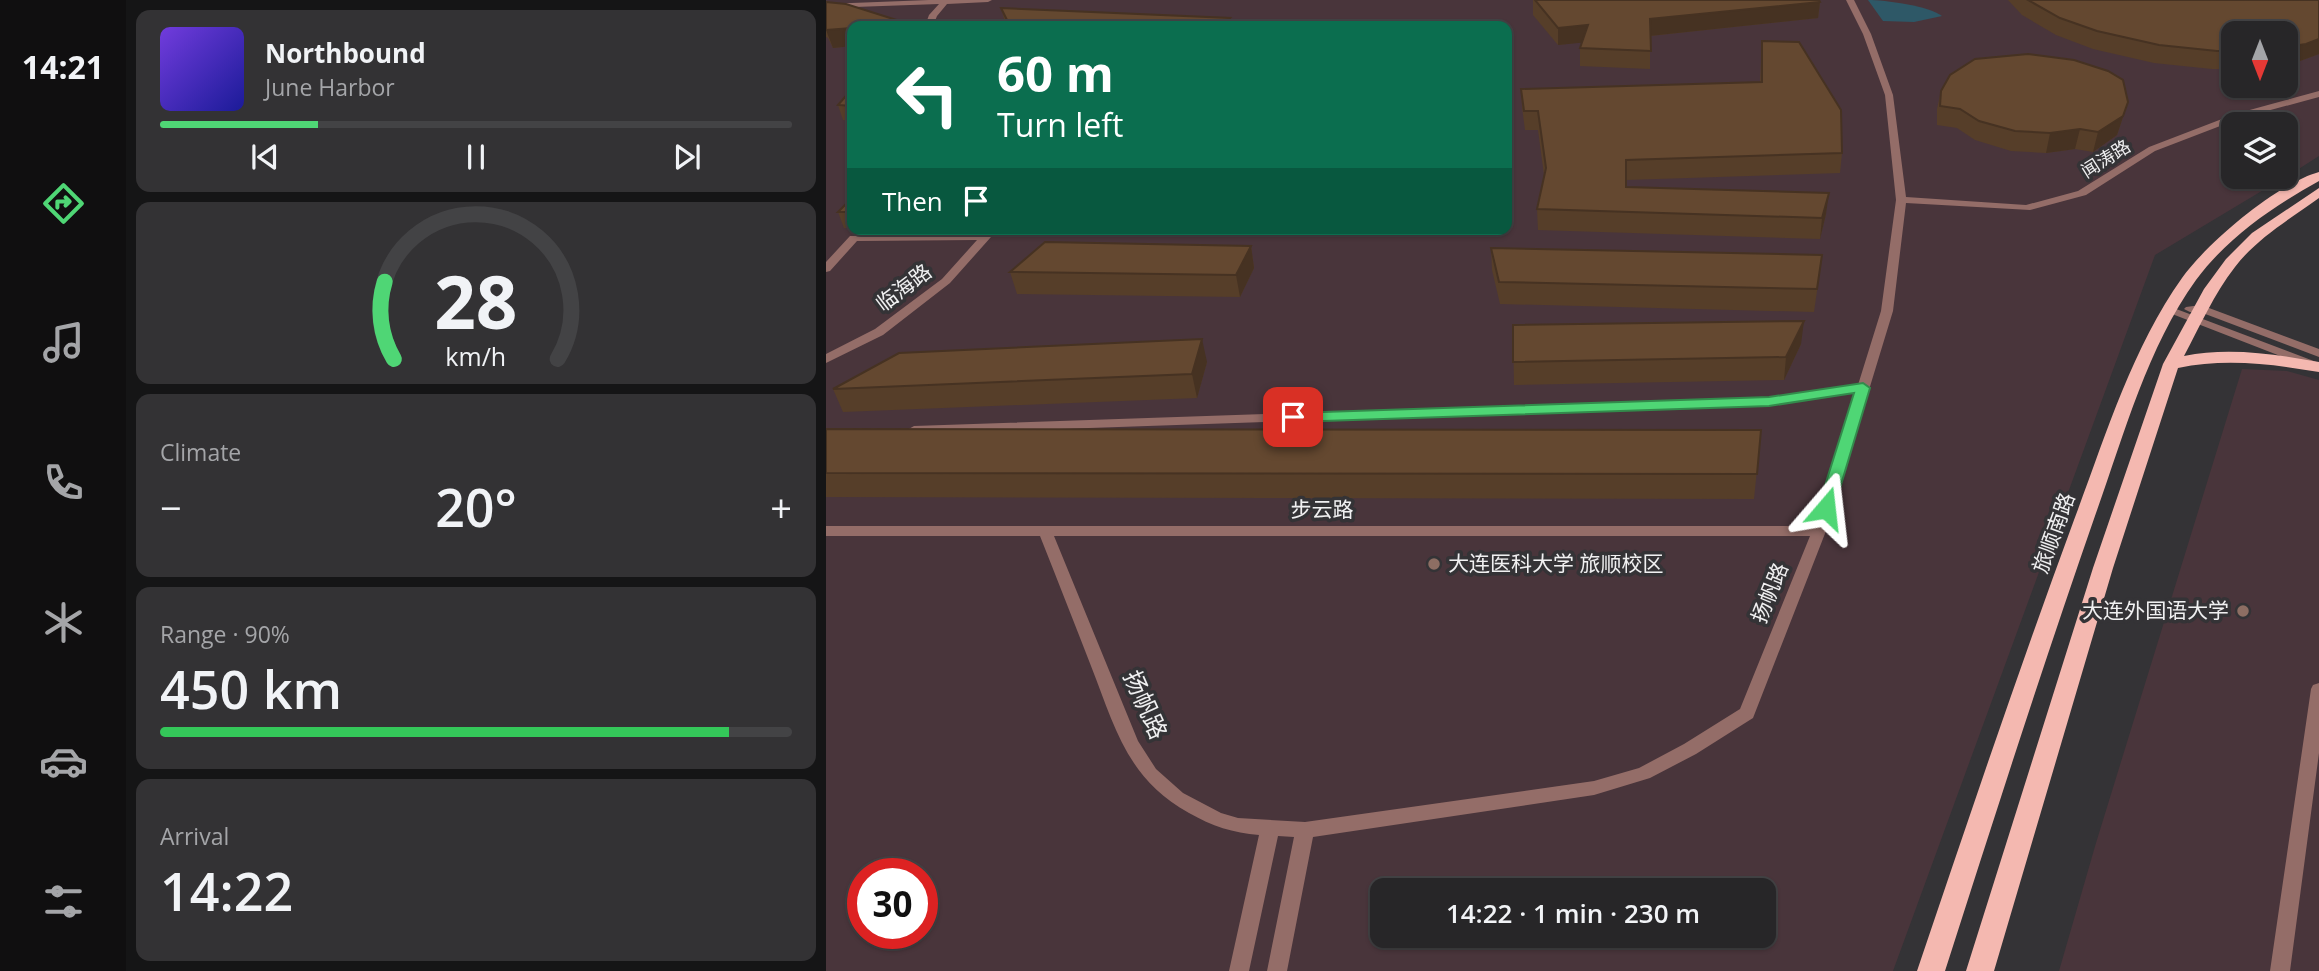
<!DOCTYPE html>
<html lang="en">
<head>
<meta charset="utf-8">
<style>
  :root { --surface:#272628; --page:#333234; --text:#f1f3f6; --muted:#a4a5a8; --line:#434345; --accent:#4fd675 }
  body { margin:0; font-family:"Open Sans","Noto Sans SC",sans-serif; background:var(--page); color:var(--text); height:100vh; display:flex; flex-direction:column; font-size:26px; white-space:nowrap }
  * { box-sizing:border-box; margin:0 }
  p { font-size:23px; color:var(--muted) }
  .icon { flex:none; width:38px; height:38px; fill:none; stroke:currentColor; stroke-width:2; stroke-linecap:round; stroke-linejoin:round }
  .map { position:relative; flex:1; overflow:hidden }
  .details { display:flex; flex-direction:column; gap:10px; padding:10px; background:#151516; width:700px }
  .details>* { flex:none }
  .guide { position:absolute; left:21px; top:21px; width:665px; height:214px; border-radius:14px; box-shadow:0 2px 5px #0004,0 0 0 2px var(--line); background:#0b6e4f; color:#fff; overflow:hidden }
  .needle { width:46px; rotate:180deg }
  .fabs { position:absolute; left:1395px; top:21px; display:grid; gap:14px }
  .fabs a { display:grid; place-items:center; width:77px; height:77px; border-radius:14px; background:var(--surface); box-shadow:0 2px 5px #0004,0 0 0 2px var(--line); font-size:35px }
  .speed { position:absolute; left:21px; top:858px; display:flex; gap:14px; font-size:35px; font-weight:700; text-align:center }
  .speed>* { display:grid; place-content:center; width:91px; height:91px; border-radius:50%; background:var(--surface); box-shadow:0 2px 5px #0004,0 0 0 2px var(--line); line-height:1 }
  .speed .limit { border:10px solid #d22; background:#fff; color:#111 }
  .pin { position:absolute; display:grid; place-items:center; width:60px; height:60px; color:#fff; margin:-30px; border-radius:14px; box-shadow:0 4px 10px #0006 }
  .me { position:absolute; width:77px; margin:-38px; rotate:17deg; stroke-linejoin:round; filter:drop-shadow(0 0 5px #0008) }
  .turn { display:flex; align-items:center; gap:24px; height:147px; padding:0 35px; font-size:32px }
  .turn .icon { width:91px; height:91px; stroke-width:2.5 }
  .turn b { display:block; font-size:49px; line-height:60px }
  .then { display:flex; align-items:center; height:66px; padding:0 35px; background:#0003; gap:14px; font-size:26px }
  .big { font-size:52px; font-weight:600; line-height:1.1 }
  .details .card { flex:1; display:flex; flex-direction:column; justify-content:center; gap:10px; min-width:0; padding:0 24px; border-radius:14px; background:var(--page) }
  .details .dial { align-items:center; gap:0 }
  .dial svg { height:182px; overflow:visible; fill:none; stroke:var(--line); stroke-width:7; stroke-linecap:round; text-anchor:middle }
  .dial text { fill:var(--text); stroke:none }
  .song { display:flex; align-items:center; gap:21px }
  .cover { width:84px; height:84px; border-radius:10px; background:linear-gradient(135deg,hsl(260 70% 55%),hsl(240 70% 35%)) }
  .played { height:7px; border-radius:4px; background:linear-gradient(90deg,var(--accent) 25%,var(--line) 25%) }
  .keys { display:flex; justify-content:space-around; direction:ltr }
  .heat { display:flex; justify-content:space-between; align-items:center; font-size:38px; direction:ltr }
  .charge { height:10px; border-radius:5px; background:linear-gradient(90deg,#34c759 90%,var(--line) 0) }
  .trip { position:absolute; left:544px; top:878px; width:406px; height:70px; border-radius:14px; background:var(--surface); box-shadow:0 2px 5px #0004,0 0 0 2px var(--line); font-weight:600; line-height:70px; text-align:center }
  main { display:flex; flex:1; min-height:0 }
  .dock { display:flex; flex-direction:column; width:126px; justify-content:space-around; align-items:center; background:#100f10; color:var(--muted) }
  .dock .icon { width:49px; height:49px }
  .dock .on { color:var(--accent) }
  .dock b { font-size:32px; color:var(--text) }
  .map>svg:first-child { display:block }
  .education { fill:#49353b; fill-rule:evenodd }
  .water { fill:#2e5867 }
  .lines { fill:none; stroke-linecap:round; stroke-linejoin:round }
  .minor { fill:#946d68; fill-rule:evenodd }
  .trunk { fill:#f4b8b0; fill-rule:evenodd }
  .wall { fill:#563e29 }
  .shaded-wall { fill:#463222 }
  .building { fill:#644830; stroke:#463222; stroke-width:2 }
  .route { fill:#4fd675; stroke:#338b4c; stroke-width:2 }
  .education-dot { fill:#8d6e63; stroke:#343336; stroke-width:2.5 }
  .labels { text-anchor:middle; stroke-width:7; stroke-linejoin:round; paint-order:stroke }
  .far-street-label { font-size:18px; fill:#f0f0f1; stroke:#343336 }
  .street-label { font-size:21px; fill:#f0f0f1; stroke:#343336 }
  .poi-label { font-size:21px; fill:#f0f0f1; stroke:#343336; text-anchor:start }
  .near-street-label { font-size:24px; fill:#f0f0f1; stroke:#343336 }
</style>
</head>
<body>
<main>
<nav class="dock">
<b>14:21</b>
<svg class="icon on" aria-label="directions" viewBox="0 0 24 24"><path d="M12 3l9 9-9 9-9-9zM9 14v-3h6M13 9l2 2-2 2"/></svg>
<svg class="icon" aria-label="music" viewBox="0 0 24 24"><path d="M9 18V5l10-2v13"/><circle cx="6" cy="18" r="3"/><circle cx="16" cy="16" r="3"/></svg>
<svg class="icon" aria-label="phone" viewBox="0 0 24 24"><path d="M5 4h4l2 5-3 2q2 4 5 5l2-3 5 2v4C11 20 4 13 5 4z"/></svg>
<svg class="icon" aria-label="climate" viewBox="0 0 24 24"><path d="M12 3v18M4 7l16 10M4 17L20 7"/></svg>
<svg class="icon" aria-label="car" viewBox="0 0 24 24"><path d="M5 17H2v-5l4-1 3-4h7l3 4 3 1v5h-3M9 17h6M6 11h13"/><circle cx="7" cy="17" r="2"/><circle cx="17" cy="17" r="2"/></svg>
<svg class="icon" aria-label="filters" viewBox="0 0 24 24"><path d="M4 7h16M4 17h16"/><circle cx="9" cy="7" r="2"/><circle cx="15" cy="17" r="2"/></svg>
</nav>
<section class="details">
<div class="card">
<div class="song"><i class="cover"></i><div><b>Northbound</b><p>June Harbor</p></div></div>
<div class="played"></div>
<div class="keys"><svg class="icon" aria-label="previous" viewBox="0 0 24 24"><path d="M18 5L8 12l10 7zM5 5v14"/></svg><svg class="icon" aria-label="pause" viewBox="0 0 24 24"><path d="M8 5v14M16 5v14"/></svg><svg class="icon" aria-label="next" viewBox="0 0 24 24"><path d="M6 5l10 7-10 7zM19 5v14"/></svg></div>
</div>
<div class="card dial"><svg viewBox="0 0 100 80">
<path d="M14 69A42 42 0 1 1 86 69"/>
<path d="M14 69A42 42 0 0 1 10 35" stroke="#4fd675"/>
<text x="50" y="56" font-size="32" font-weight="700">28</text>
<text x="50" y="72" font-size="11">km/h</text>
</svg></div>
<div class="card"><p>Climate</p>
<div class="heat"><a>−</a><b class="big">20°</b><a>+</a></div>
</div>
<div class="card"><p>Range · 90%</p><b class="big">450 km</b><div class="charge"></div></div>
<div class="card"><p>Arrival</p><b class="big">14:22</b></div>
</section>
<div class="map">
<svg width="1493" height="971" viewBox="0 0 1493 971">
  <rect width="100%" height="100%" fill="#343336"/>
  <path class="education" d="M0 0H1493V156L1460 177V124H1407V177H1459L1329 255 1067 971H0ZM26 26H681V229H26ZM1407 33H1460V86H1407ZM37 873H96V933H37ZM556 891H938V936H556Z
    M1416 369 1461 371 1493 380V971H1233L1270 843Z"/>
  <path class="water" d="M1042 0C1059 0 1103 6 1116 16L1088 22 1057 21Z"/>
  <g class="lines">
    <path class="minor" d="M103 0H166L162 2 121 4 111 16 107 26H99L103 15 113 4 0 8V4Z
      M1020 0H1028L1045 34 1067 95 1080 197 1200 205 1252 191 1323 147 1409 114 1493 91V97L1415 118 1329 151 1260 195 1204 210 1080 203 1067 311 1000 531 927 718 870 754 824 778 768 795 487 837 461 971H441L468 837 452 836 423 971H403L433 835C407 833 386 826 363 813 301 779 289 727 265 666 248 622 231 579 214 536H0V526H987L1029 393 943 405 88 434 81 430 88 426 943 397 1032 385 1055 311 1070 200 1059 95 1037 34ZM228 536H984L914 709 858 744 813 768 768 781 479 822 412 818 395 813 357 793 330 769 312 741Z
      M158 229H168L165 237 124 283 57 335 0 363V354L49 329 116 279 151 240 31 241 4 271 0 272V262L24 236 156 234Z
      M1375 305 1493 349V357L1374 312H1364L1358 309 1360 307Z
      M1345 307 1493 363V371L1341 312 1339 310Z
      M1493 683V753L1464 971H1444L1485 689 1487 685Z"/>
    <path class="trunk" d="M1493 172V181C1446 207 1402 237 1370 280 1321 348 1298 435 1270 513 1217 665 1168 818 1119 971H1091C1142 820 1193 669 1248 520 1279 438 1305 350 1356 278 1382 242 1450 184 1493 172Z
      M1493 188V198C1464 219 1431 238 1409 267 1388 294 1374 326 1358 356 1402 347 1449 354 1493 362V372C1446 364 1399 358 1352 368L1287 568 1168 971H1140L1267 568 1337 364 1378 289 1400 259 1426 233Z"/>
  </g>
  <path class="wall" d="M707 0H993L994 2 992 18 824 36V69L754 66V48L756 42 732 45 707 15Z
    M1182 0H1493V54L1474 61 1460 33H1407V69H1386L1328 63 1267 49 1230 35 1196 15Z
    M0 2 80 23 81 26H26V46L7 48 2 38 0 37Z
    M175 8 405 26H180Z
    M936 41 1016 153 1014 173 800 180V187L1000 214 994 239 712 230 711 209 718 175 712 130H699L696 107 695 89 934 82Z
    M26 89V121L17 120 12 105Z
    M1115 91 1302 102 1291 135 1267 152 1249 149 1220 153 1185 151 1149 140 1131 128 1111 125V109Z
    M26 198V228H18L12 212Z
    M425 246 428 268 414 297 191 294 184 272Z
    M665 248 993 277 988 312 674 304 666 270Z
    M687 325 975 344 958 380 688 385Z
    M381 362 371 398 17 412 7 389Z
    M0 429 935 430 928 499 0 497Z"/>
  <path class="shaded-wall" d="M994 2 992 18 823 36 824 19Z
    M404 18 405 26H396Z
    M80 23 81 26H46Z
    M762 25V42L732 45V28Z
    M26 28V46L7 48 0 30Z
    M1493 39V54L1474 61 1460 64V47Z
    M1302 102 1291 135 1267 152 1272 132Z
    M1254 129 1249 149 1220 153 1224 133Z
    M1003 193 1000 214 994 239 996 218Z
    M425 246 428 268 414 297 410 275Z
    M978 321 975 344 958 380 960 357Z
    M376 339 381 362 371 398 366 374Z"/>
  <path class="building" d="M709 0H993L994 2 824 19 825 51 754 48 762 25 732 28Z
    M1202 0H1493V39L1480 44 1460 47V33H1407V51H1391L1333 45 1271 31 1234 18Z
    M0 2 20 4 80 23 46 26H26V28L0 30Z
    M175 8 404 18 396 26H184Z
    M936 41 973 42 1015 110 1016 153 800 160V187L1003 193 996 218 711 209 720 168 712 111H698L695 89 936 82Z
    M1202 54 1248 60 1282 71 1297 80 1302 102 1297 116 1272 132 1254 129 1224 133 1189 131 1153 121 1134 109 1114 106 1115 91 1124 75 1149 59Z
    M26 89V106L12 105Z
    M26 198V212H12Z
    M219 242 425 246 410 275 184 272Z
    M665 248 996 255 991 289 673 282Z
    M978 321 960 357 687 362V325Z
    M376 339 366 374 7 389 73 353Z
    M0 429 935 430 931 474 0 473Z"/>
  <path class="route" d="M1037 383 1044 388 1008 508 1000 513 992 508 1028 393 943 406 467 422 459 417 467 413 943 397Z"/>
  <g class="education-dot">
    <circle cx="608" cy="564" r="7"/>
    <circle cx="1417" cy="611" r="7"/>
  </g>
  <g class="labels">
    <g class="far-street-label">
      <text transform="translate(1280 159) rotate(-32)" y="6">闻涛路</text>
    </g>
    <g class="street-label">
      <text transform="translate(78 288) rotate(-37)" y="7">临海路</text>
      <text x="496" y="517">步云路</text>
      <text transform="translate(1228 533) rotate(-70)" y="7">旅顺南路</text>
      <text transform="translate(944 593) rotate(-68)" y="7">扬帆路</text>
    </g>
    <g class="poi-label">
      <text x="622" y="571">大连医科大学 旅顺校区</text>
      <text x="1403" y="618" text-anchor="end">大连外国语大学</text>
    </g>
    <g class="near-street-label">
      <text transform="translate(319 705) rotate(66)" y="8">扬帆路</text>
    </g>
  </g>
</svg>
<div class="fabs">
<a><svg class="needle" viewBox="-14 -14 28 28"><path d="M0-13l5 13h-10z" fill="#e53935"/><path d="M0 13l5-13h-10z" fill="#a4a5a8"/></svg></a>
<a><svg class="icon" aria-label="layers" viewBox="0 0 24 24"><path d="M12 4l9 5-9 5-9-5zM3 14l9 5 9-5"/></svg></a>
</div>
<div class="speed"><div class="limit">30</div></div>
<div class="pin" style="left:467px;top:417px;background:#d93025"><svg class="icon" aria-label="arrive" viewBox="0 0 24 24"><path d="M6 21V4h12l-3 4 3 4H6"/></svg></div>
<svg class="me" style="left:1000px;top:508px" viewBox="-20 -20 40 40"><path d="M0-17L14 15 0 8-14 15z" fill="#4fd675" stroke="#fff" stroke-width="4"/></svg>
<div class="trip">14:22 · 1 min · 230 m</div>
<div class="guide">
<div class="turn"><svg class="icon" aria-label="left" viewBox="0 0 24 24"><path d="M17 20v-9H6M10 6l-5 5 5 5"/></svg><div><b>60 m</b>Turn left</div></div>
<div class="then">Then<svg class="icon" aria-label="arrive" viewBox="0 0 24 24"><path d="M6 21V4h12l-3 4 3 4H6"/></svg></div>
</div>
</div>
</main>
</body>
</html>
